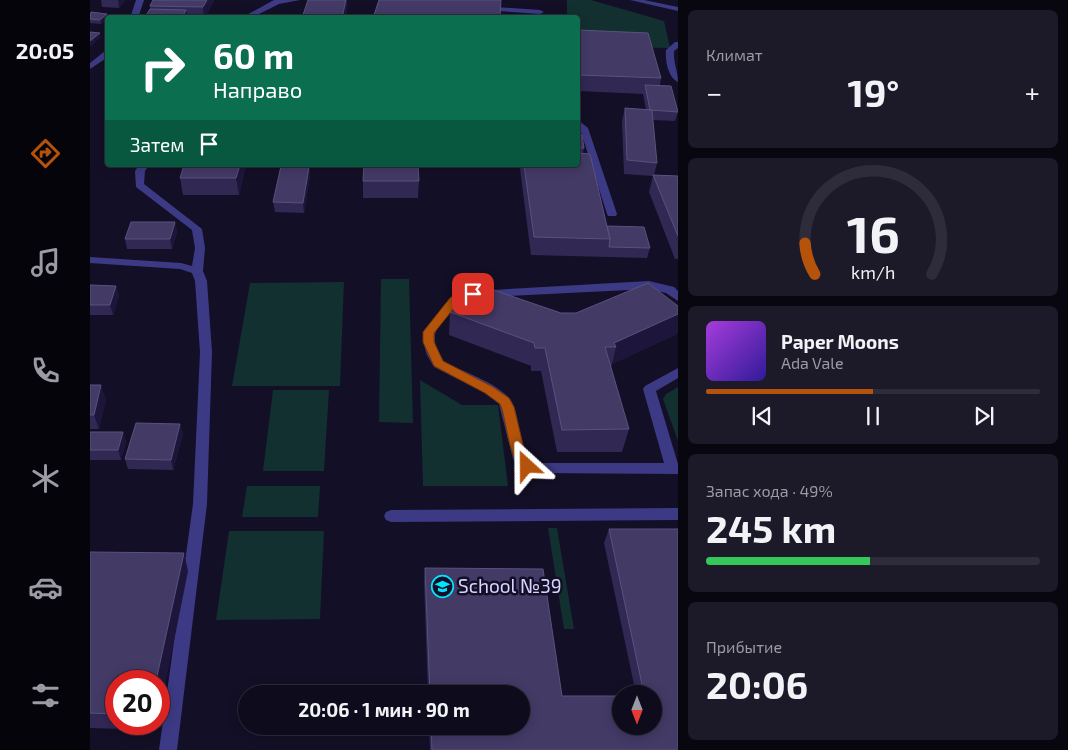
<!DOCTYPE html>
<html lang="ru">
<head>
<meta charset="utf-8">
<style>
  :root { --surface:#0e0b1c; --page:#1c1929; --text:#f1f3f6; --muted:#9b9ba3; --line:#2e2b3b; --accent:#b45309 }
  body { margin:0; font-family:"Exo 2",sans-serif; background:var(--page); color:var(--text); height:100vh; display:flex; flex-direction:column; font-size:19px; white-space:nowrap }
  * { box-sizing:border-box; margin:0 }
  p { font-size:16px; color:var(--muted) }
  .icon { flex:none; width:28px; height:28px; fill:none; stroke:currentColor; stroke-width:2; stroke-linecap:round; stroke-linejoin:round }
  .map { position:relative; flex:1; overflow:hidden }
  .sheet { display:flex; flex-direction:column; gap:10px; padding:10px; background:#08060f; width:390px }
  .sheet>* { flex:none }
  .guide { position:absolute; left:15px; top:15px; width:475px; height:152px; border-radius:5px; box-shadow:0 2px 12px #0003,0 0 0 1px var(--line); background:#0b6e4f; color:#fff; overflow:hidden }
  .needle { width:32px; rotate:180deg }
  .fabs { position:absolute; left:522px; top:685px; display:grid; gap:10px }
  .fabs a { display:grid; place-items:center; width:50px; height:50px; border-radius:50%; background:var(--surface); box-shadow:0 2px 12px #0003,0 0 0 1px var(--line); font-size:25px }
  .speed { position:absolute; left:15px; top:670px; display:flex; gap:10px; font-size:25px; font-weight:700; text-align:center }
  .speed>* { display:grid; place-content:center; width:65px; height:65px; border-radius:50%; background:var(--surface); box-shadow:0 2px 12px #0003,0 0 0 1px var(--line); line-height:1 }
  .speed .limit { border:8px solid #d22; background:#fff; color:#111 }
  .pin { position:absolute; display:grid; place-items:center; width:42px; height:42px; color:#fff; margin:-21px; border-radius:10px; box-shadow:0 2px 8px #0006 }
  .me { position:absolute; width:55px; margin:-28px; rotate:336deg; stroke-linejoin:round; filter:drop-shadow(0 0 4px #0008) }
  .turn { display:flex; align-items:center; gap:18px; height:105px; padding:0 25px; font-size:22px }
  .turn .icon { width:65px; height:65px; stroke-width:2.5 }
  .turn b { display:block; font-size:35px; line-height:42px }
  .then { display:flex; align-items:center; height:48px; padding:0 25px; background:#0003; gap:10px; font-size:19px }
  .big { font-size:38px; font-weight:700; line-height:1.1 }
  .sheet .widget { flex:1; display:flex; flex-direction:column; justify-content:center; gap:8px; min-width:0; padding:0 18px; border-radius:8px; background:var(--page) }
  .sheet .dial { align-items:center; gap:0 }
  .dial svg { height:130px; overflow:visible; fill:none; stroke:var(--line); stroke-width:7; stroke-linecap:round; text-anchor:middle }
  .dial text { fill:var(--text); stroke:none }
  .song { display:flex; align-items:center; gap:15px }
  .cover { width:60px; height:60px; border-radius:8px; background:linear-gradient(135deg,hsl(280 70% 55%),hsl(250 70% 35%)) }
  .played { height:5px; border-radius:2px; background:linear-gradient(90deg,var(--accent) 50%,var(--line) 50%) }
  .keys { display:flex; justify-content:space-around; direction:ltr }
  .heat { display:flex; justify-content:space-between; align-items:center; font-size:28px; direction:ltr }
  .charge { height:8px; border-radius:4px; background:linear-gradient(90deg,#34c759 49%,var(--line) 0) }
  .trip { position:absolute; left:148px; top:685px; width:292px; height:50px; border-radius:25px; background:var(--surface); box-shadow:0 2px 12px #0003,0 0 0 1px var(--line); font-weight:700; line-height:50px; text-align:center }
  main { display:flex; flex:1; min-height:0 }
  .tab-bar { display:flex; flex-direction:column; width:90px; justify-content:space-around; align-items:center; background:#06040b; color:var(--muted) }
  .tab-bar .icon { width:35px; height:35px }
  .tab-bar .active { color:var(--accent) }
  .tab-bar b { font-size:22px; color:var(--text) }
  .map>svg:first-child { display:block }
  .green { fill:#12302f }
  .lines { fill:none; stroke-linecap:round; stroke-linejoin:round }
  .minor { fill:#3d3a85; fill-rule:evenodd }
  .wall { fill:#312854 }
  .shaded-wall { fill:#1d163a }
  .building { fill:#433a66; stroke:#5a527e }
  .route { fill:#b45309; stroke:#753606 }
  .labels { text-anchor:middle; stroke-width:5; stroke-linejoin:round; paint-order:stroke }
  .near-poi-label { font-size:19px; fill:#d9d4ff; stroke:#130f26; text-anchor:start }
</style>
</head>
<body>
<main>
<nav class="tab-bar">
<b>20:05</b>
<svg class="icon active" aria-label="directions" viewBox="0 0 24 24"><path d="M12 3l9 9-9 9-9-9zM9 14v-3h6M13 9l2 2-2 2"/></svg>
<svg class="icon" aria-label="music" viewBox="0 0 24 24"><path d="M9 18V5l10-2v13"/><circle cx="6" cy="18" r="3"/><circle cx="16" cy="16" r="3"/></svg>
<svg class="icon" aria-label="phone" viewBox="0 0 24 24"><path d="M5 4h4l2 5-3 2q2 4 5 5l2-3 5 2v4C11 20 4 13 5 4z"/></svg>
<svg class="icon" aria-label="climate" viewBox="0 0 24 24"><path d="M12 3v18M4 7l16 10M4 17L20 7"/></svg>
<svg class="icon" aria-label="car" viewBox="0 0 24 24"><path d="M5 17H2v-5l4-1 3-4h7l3 4 3 1v5h-3M9 17h6M6 11h13"/><circle cx="7" cy="17" r="2"/><circle cx="17" cy="17" r="2"/></svg>
<svg class="icon" aria-label="filters" viewBox="0 0 24 24"><path d="M4 7h16M4 17h16"/><circle cx="9" cy="7" r="2"/><circle cx="15" cy="17" r="2"/></svg>
</nav>
<div class="map">
<svg width="588" height="750" viewBox="0 0 588 750">
  <rect width="100%" height="100%" fill="#130f26"/>
  <path class="green" d="M477 0H501L574 21 580 48 488 46V18H477Z
    M291 279H319L323 423 289 422Z
    M254 282 250 386H142L160 283Z
    M330 380 372 405H408L418 486H333Z
    M588 387V441L573 399 576 394Z
    M183 390H239L234 471H173Z
    M157 486H230L228 517H152Z
    M458 528H467L484 629H474Z
    M139 531H234L230 619 126 620Z"/>
  <g class="lines">
    <path class="minor" d="M46 0H54L48 18H40Z
      M184 0H210L189 4 161 18H151Z
      M540 0H554L588 7V11Z
      M392 6 450 10 454 12 450 14 395 10 391 8Z
      M585 42H588V48L584 51C583 62 588 71 588 82 578 77 575 61 576 50Z
      M15 51H18V57L0 69V63Z
      M488 120 498 128 527 214 526 216H518L517 214 490 129 488 127Z
      M49 165H59L55 171 54 184 112 229 115 248 113 271 117 281 122 352 117 504 87 750H69L103 504 110 352 105 281 102 273 90 269 0 263V257L91 263 102 266 105 248 102 230 46 187 45 171Z
      M559 281 584 287 588 291V301L576 293 559 289 375 298C367 304 346 326 345 335 344 344 348 354 352 361 372 371 407 383 420 399 432 415 427 454 444 463H574L553 389 555 386 588 368V378L566 391 588 464V474L444 473 432 470 423 459 409 404 395 393 344 367 337 355 333 342V332L360 298 368 292Z
      M588 508V520L301 522 296 520 294 516 296 512 301 510Z"/>
  </g>
  <path class="wall" d="M11 0H35L29 8 12 7Z
    M63 0H124L115 18H55L60 9V6Z
    M0 13 17 14 18 18 11 24 0 23Z
    M488 30 571 78 570 85 588 112 585 121 563 120 567 163 564 175 588 176V259H585L559 192 563 176 534 174 532 121 535 108 556 110 553 94 488 91Z
    M488 135 494 148 493 154 517 226 560 248 557 258 441 255 430 169 431 165H488Z
    M156 165 149 195H93L90 178Z
    M219 167 220 176 214 213 185 212 183 202Z
    M273 181H329L328 198H273Z
    M85 222 87 232 82 249H37L35 239Z
    M0 285 26 286 29 296 23 315H0Z
    M360 312 471 313 587 334 522 364 521 367 539 429 532 452H467L451 371H441V366L359 335Z
    M0 385 16 399 9 429H0Z
    M90 424 93 434 83 470 38 469 35 459Z
    M0 432H33L36 442 31 460H0Z
    M519 529 588 750H340L339 726H431V694H338L334 582 335 568 472 696 531 726 564 694H546L514 543Z
    M0 552 98 571 26 681V724H67L66 730 0 728Z"/>
  <path class="shaded-wall" d="M28 0H35L29 8Z
    M117 0H124L115 18H114L113 7Z
    M256 0H257L258 8 255 18H252Z
    M96 10 98 18H92Z
    M17 14 18 18 11 24 10 20Z
    M10 33 11 37 0 47V41Z
    M150 165H156L149 195 146 178Z
    M219 167 220 176 214 213 213 203Z
    M85 222 87 232 82 249 80 239Z
    M26 286 29 296 23 315 20 305Z
    M588 314V330L587 334 522 364 526 347 524 343Z
    M11 385 16 399 9 429 4 415Z
    M90 424 93 434 83 470 81 460Z
    M33 432 36 442 31 460 28 450Z
    M94 553 98 571 69 716V681H66Z
    M63 724H67L66 730Z"/>
  <path class="building" d="M63 0H117L113 7 60 6Z
    M218 0H256L252 18H212Z
    M289 0H411L410 18H283Z
    M60 9 96 10 92 18 55 17Z
    M1 12 17 14 10 20 0 19Z
    M488 30 558 33 571 78 488 75Z
    M0 32 10 33 0 41Z
    M555 85 581 86 588 112 560 110Z
    M535 108 562 110 567 163 537 160Z
    M488 135H492L494 148H488Z
    M488 153 500 154 520 239 444 237 434 165H488Z
    M94 165H150L146 178H90Z
    M274 165H328L329 181H273Z
    M191 166 219 167 213 203 183 202Z
    M563 175 588 176V236Z
    M41 222H85L80 239H35Z
    M517 226 554 227 560 248 519 247 520 239Z
    M383 283 471 313H486L558 283 588 306V314L524 343 526 347H515L539 429 472 430 455 348H445L444 343 360 312Z
    M0 285 26 286 20 305H0Z
    M0 385H11L4 415H0Z
    M46 423 90 424 81 460 35 459Z
    M0 432H33L28 450H0Z
    M519 529H588V750H342L341 726H431V694H340L335 568 453 569 472 696H531V726H564V694H554Z
    M0 552 94 553 66 681H26V714L0 713Z"/>
  <path class="route" d="M383 291 387 292 388 294 387 296 374 298 368 303 344 333V342L353 361 403 387 419 398 424 407 436 457 443 466 441 470C419 477 417 417 410 404L395 393 344 366 333 342V332L360 298 368 293Z"/>
  <defs>
    <symbol id="school-ring" viewBox="-11 -11 22 22"><circle r="9.5" fill="#130f26" stroke="#00e5ff" stroke-width="1.5"/><path d="M0-5L7-2L0 1L-7-2ZM-4 1L0 2.5L4 1V4Q0 6-4 4Z" fill="#00e5ff"/></symbol>
  </defs>
  <g fill-rule="evenodd">
    <use href="#school-ring" x="340" y="574" width="25" height="25"/>
  </g>
  <g class="labels">
    <g class="near-poi-label">
      <text x="368" y="593">School №39</text>
    </g>
  </g>
</svg>
<div class="fabs">
<a><svg class="needle" viewBox="-14 -14 28 28"><path d="M0-13l5 13h-10z" fill="#e53935"/><path d="M0 13l5-13h-10z" fill="#9b9ba3"/></svg></a>
</div>
<div class="speed"><div class="limit">20</div></div>
<div class="pin" style="left:383px;top:294px;background:#d93025"><svg class="icon" aria-label="arrive" viewBox="0 0 24 24"><path d="M6 21V4h12l-3 4 3 4H6"/></svg></div>
<svg class="me" style="left:437px;top:466px" viewBox="-20 -20 40 40"><path d="M0-17L14 15 0 8-14 15z" fill="#b45309" stroke="#fff" stroke-width="4"/></svg>
<div class="trip">20:06 · 1 мин · 90 m</div>
<div class="guide">
<div class="turn"><svg class="icon" aria-label="right" viewBox="0 0 24 24"><path d="M7 20v-9h11M14 6l5 5-5 5"/></svg><div><b>60 m</b>Направо</div></div>
<div class="then">Затем<svg class="icon" aria-label="arrive" viewBox="0 0 24 24"><path d="M6 21V4h12l-3 4 3 4H6"/></svg></div>
</div>
</div>
<section class="sheet">
<div class="widget"><p>Климат</p>
<div class="heat"><a>−</a><b class="big">19°</b><a>+</a></div>
</div>
<div class="widget dial"><svg viewBox="0 0 100 80">
<path d="M14 69A42 42 0 1 1 86 69"/>
<path d="M14 69A42 42 0 0 1 8 50" stroke="#b45309"/>
<text x="50" y="56" font-size="32" font-weight="700">16</text>
<text x="50" y="72" font-size="11">km/h</text>
</svg></div>
<div class="widget">
<div class="song"><i class="cover"></i><div><b>Paper Moons</b><p>Ada Vale</p></div></div>
<div class="played"></div>
<div class="keys"><svg class="icon" aria-label="previous" viewBox="0 0 24 24"><path d="M18 5L8 12l10 7zM5 5v14"/></svg><svg class="icon" aria-label="pause" viewBox="0 0 24 24"><path d="M8 5v14M16 5v14"/></svg><svg class="icon" aria-label="next" viewBox="0 0 24 24"><path d="M6 5l10 7-10 7zM19 5v14"/></svg></div>
</div>
<div class="widget"><p>Запас хода · 49%</p><b class="big">245 km</b><div class="charge"></div></div>
<div class="widget"><p>Прибытие</p><b class="big">20:06</b></div>
</section>
</main>
</body>
</html>
